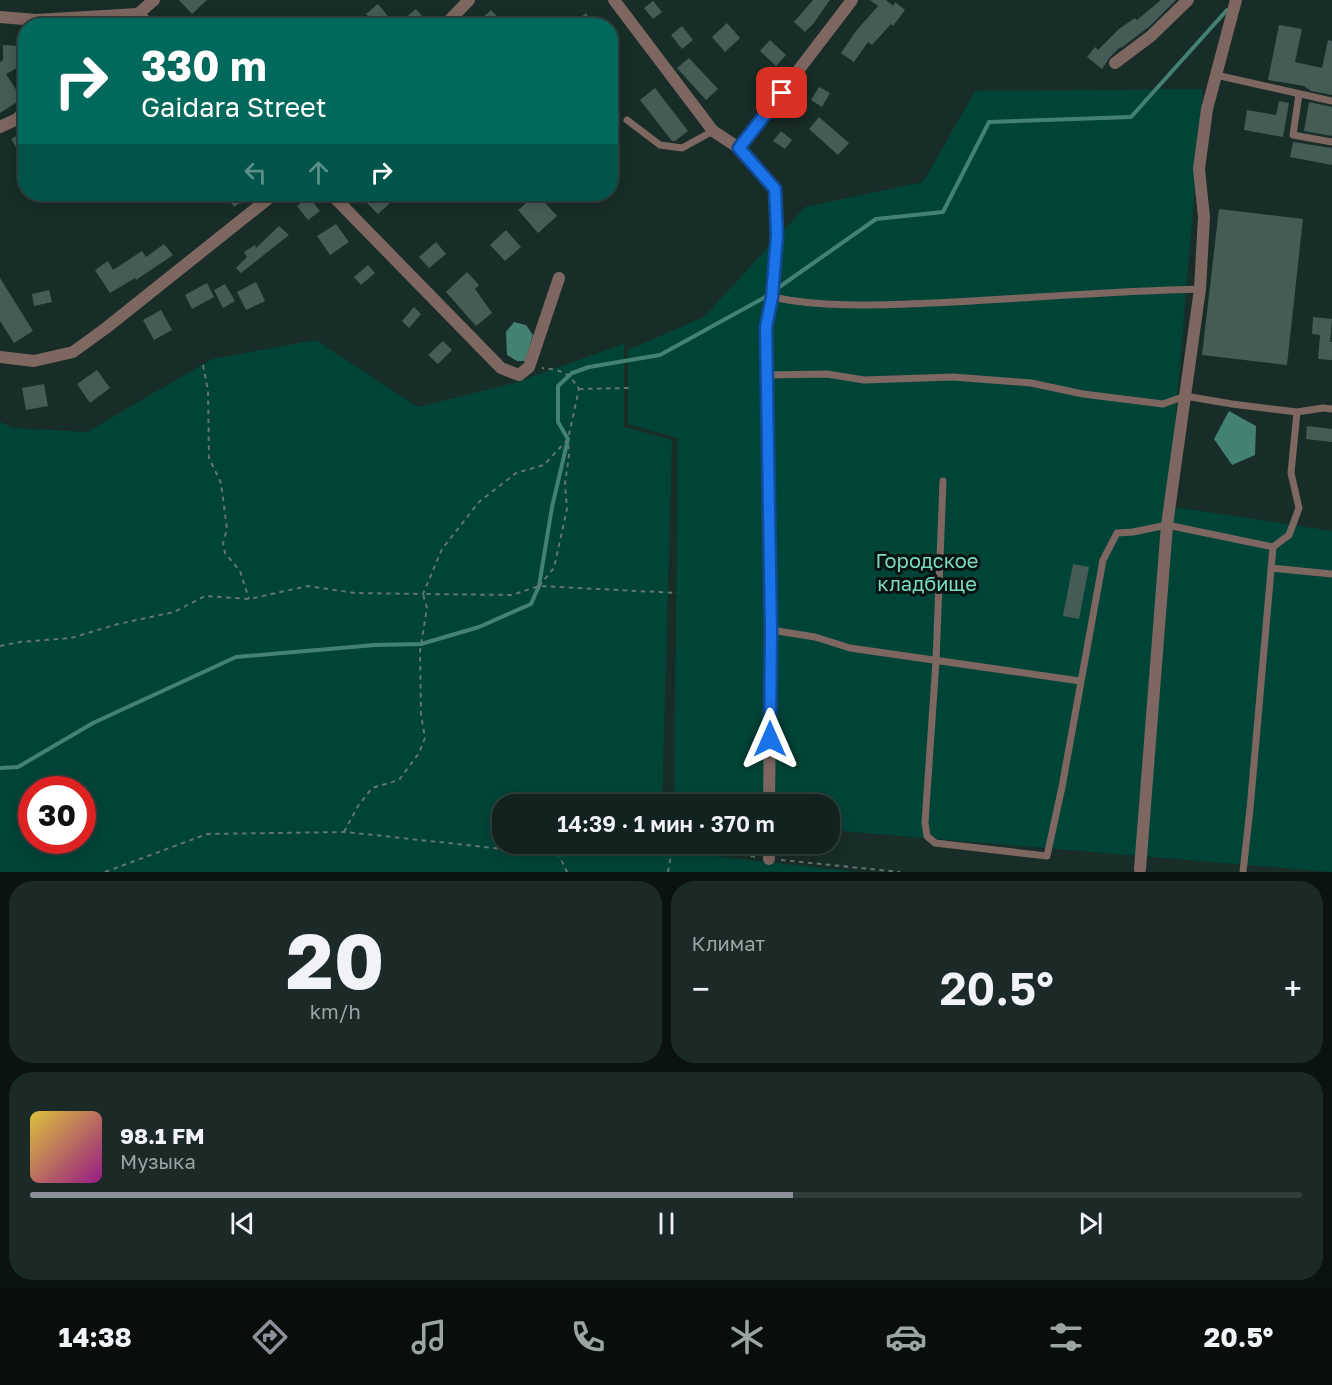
<!DOCTYPE html>
<html lang="ru">
<head>
<meta charset="utf-8">
<style>
  :root { --surface:#12221e; --page:#1b2a27; --text:#f1f3f6; --muted:#9ca4a4; --line:#313f3c; --accent:#8c9099 }
  body { margin:0; font-family:"Golos Text",sans-serif; background:var(--page); color:var(--text); height:100vh; display:flex; flex-direction:column; font-size:22px; white-space:nowrap }
  * { box-sizing:border-box; margin:0 }
  p { font-size:20px; color:var(--muted) }
  .icon { flex:none; width:33px; height:33px; fill:none; stroke:currentColor; stroke-width:2; stroke-linecap:round; stroke-linejoin:round }
  .map { position:relative; height:872px; overflow:hidden }
  .details { display:flex; flex-direction:column; gap:9px; padding:9px; background:#0a1310; flex:1 }
  .details>* { flex:none }
  .guide { position:absolute; left:18px; top:18px; width:600px; height:183px; border-radius:24px; box-shadow:0 3px 15px #0003,0 0 0 2px var(--line); background:#00695c; color:#fff; overflow:hidden }
  .speed { position:absolute; left:18px; top:776px; display:flex; gap:12px; font-size:30px; font-weight:700; text-align:center }
  .speed>* { display:grid; place-content:center; width:78px; height:78px; border-radius:50%; background:var(--surface); box-shadow:0 3px 15px #0003,0 0 0 2px var(--line); line-height:1 }
  .speed .limit { border:9px solid #d22; background:#fff; color:#111 }
  .pin { position:absolute; display:grid; place-items:center; width:51px; height:51px; color:#fff; margin:-26px; border-radius:12px; box-shadow:0 3px 9px #0006 }
  .me { position:absolute; width:66px; margin:-33px; rotate:0deg; stroke-linejoin:round; filter:drop-shadow(0 0 4px #0008) }
  .turn { display:flex; align-items:center; gap:21px; height:126px; padding:0 24px; font-size:27px }
  .turn .icon { width:78px; height:78px; stroke-width:2.5 }
  .turn b { display:block; font-size:42px; line-height:51px }
  .lanes { display:flex; align-items:center; height:57px; padding:0 24px; background:#0003; justify-content:center; gap:30px; direction:ltr }
  .lanes .off { opacity:.35 }
  .big { font-size:45px; font-weight:600; line-height:1.1 }
  .details .card { flex:1; display:flex; flex-direction:column; justify-content:center; gap:9px; min-width:0; padding:0 21px; border-radius:24px; background:var(--page) }
  .details .dial { align-items:center; gap:0 }
  .dial b { font-size:78px; line-height:1 }
  .song { display:flex; align-items:center; gap:18px }
  .cover { width:72px; height:72px; border-radius:9px; background:linear-gradient(135deg,hsl(50 70% 55%),hsl(310 70% 35%)) }
  .played { height:6px; border-radius:3px; background:linear-gradient(90deg,var(--accent) 60%,var(--line) 60%) }
  .keys { display:flex; justify-content:space-around; direction:ltr }
  .heat { display:flex; justify-content:space-between; align-items:center; font-size:33px; direction:ltr }
  .details .tiles { flex:1; display:grid; gap:9px; grid-template-columns:1fr 1fr }
  .card:last-child { grid-column:span 2 }
  .trip { position:absolute; left:492px; top:794px; width:348px; height:60px; border-radius:24px; background:var(--surface); box-shadow:0 3px 15px #0003,0 0 0 2px var(--line); font-weight:600; line-height:60px; text-align:center }
  .menu { display:flex; height:96px; justify-content:space-around; align-items:center; background:#070e0c; color:var(--muted) }
  .menu .icon { width:42px; height:42px }
  .menu .on { color:var(--accent) }
  .menu b { font-size:27px; color:var(--text) }
  .map>svg:first-child { display:block }
  .green { fill:#004438; fill-rule:evenodd }
  .water { fill:#438173 }
  .lines { fill:none; stroke-linecap:round; stroke-linejoin:round }
  .stream { stroke:#438173; stroke-width:4 }
  .building { fill:#455c56 }
  .path { stroke:#637570; stroke-width:2; stroke-dasharray:4.5 4.5; stroke-linecap:butt }
  .lane { stroke:#7e6761; stroke-width:7 }
  .street { stroke:#7e6761; stroke-width:12 }
  .route-casing { stroke:#114b97; stroke-width:15 }
  .route { stroke:#1a73e8; stroke-width:10 }
  .labels { text-anchor:middle; stroke-width:6; stroke-linejoin:round; paint-order:stroke }
  .park-label { font-size:20px; fill:#79dac4; stroke:#0a1311 }
</style>
</head>
<body>
<div class="map">
<svg width="1332" height="872" viewBox="0 0 1332 872">
  <rect width="100%" height="100%" fill="#182d28"/>
  <path class="green" d="M1203 89 1168 506 1332 531V872L830 830V804H674L678 438 628 424V350L704 317 805 207 923 182 975 91Z
    M316 340 418 407 514 383 624 344V427L672 440 662 804H502V843H661L662 847 723 857 857 872H0V422L13 428 87 432 212 359ZM32 789H82V840H32Z"/>
  <path class="water" d="M514 322 526 325 533 335 525 361H517L507 355 506 332Z
    M1229 411 1256 426 1255 455 1232 465 1214 439Z"/>
  <g class="lines">
    <path class="stream" d="M775 290 876 219 943 212 989 122 1131 117 1227 10
      M0 768 18 767 93 723 236 657 375 645 421 644 479 627 531 604 539 586 552 507 568 439 558 422V386L572 373 589 367 660 355 769 295"/>
  </g>
  <path class="building" d="M179 0H207L192 14Z
    M813 0H830L813 24 805 32 794 22Z
    M870 0H886L893 6 895 2 905 10 893 26 891 24 872 45 868 42 854 62 841 53 856 31 878 6Z
    M1161 0H1176L1150 26 1121 48 1120 47 1110 57 1102 69 1087 57 1095 47 1098 50 1119 29 1135 18 1137 20Z
    M653 1 662 12 653 19 644 8Z
    M378 4 396 26H376L366 14Z
    M416 9 426 20 419 26H411L405 18Z
    M491 10 506 26H485L480 20Z
    M586 13 596 26H570Z
    M727 23 740 38 725 52 712 37Z
    M1279 25 1302 29 1295 62 1322 68 1328 40 1332 41V95L1311 91 1304 86 1268 80Z
    M682 26 693 40 682 49 671 35Z
    M770 40 786 55 776 66 760 51Z
    M3 45 18 46 26 57V63L6 74 22 99 0 113V62L3 60Z
    M689 58 718 89 706 100 677 68Z
    M819 87 830 93 822 107 811 100Z
    M655 88 688 131 675 141H672L640 100Z
    M1279 101 1289 103 1283 137 1244 130 1247 110 1276 115Z
    M1309 102 1332 107V136L1304 131Z
    M819 117 849 143 838 155 809 129Z
    M26 130V148L19 152 11 139Z
    M781 131 792 140 785 149 773 141Z
    M1293 142 1332 148V165L1290 157Z
    M225 194H240L244 200 234 207Z
    M377 194H381L390 203 378 214 367 203Z
    M537 194 557 216 538 233 518 210Z
    M309 197 320 211 308 220 297 206Z
    M1219 209 1303 219 1287 365 1202 355Z
    M336 224 349 242 330 255 317 236Z
    M279 226 289 235 241 273 236 268 247 257 244 252 255 245 256 248Z
    M506 230 521 247 505 261 490 245Z
    M436 242 446 254 429 268 419 257Z
    M164 244 173 255 136 280 135 278 110 293 95 270 108 261 113 270 142 251 146 257Z
    M368 265 375 273 361 285 354 277Z
    M467 272 479 285 475 289 492 313 476 326 446 292Z
    M0 278 33 331 14 343 0 321Z
    M256 282 265 301 246 310 237 292Z
    M207 283 214 297 192 309 185 295Z
    M225 284 235 301 223 308 214 290Z
    M49 290 52 302 34 306 32 294Z
    M414 307 421 314 409 328 402 321Z
    M161 310 172 330 154 340 143 320Z
    M1313 317 1332 319 1330 342H1332V360L1318 359 1320 335 1312 334Z
    M443 341 452 350 438 364 428 355Z
    M97 370 110 388 90 403 77 384Z
    M44 384 48 406 26 410 22 388Z
    M1307 426 1332 429V442L1306 439Z
    M1073 564 1089 567 1079 619 1063 616Z"/>
  <g class="lines">
    <path class="path" d="M203 365 208 391 209 458 221 483 227 529 223 543 225 553 240 571 249 599
      M579 389 629 388
      M539 586 554 568 567 509 565 484 569 455 568 440
      M0 646 20 642 71 638 118 624 174 612 205 596 249 599 308 586 355 593 423 594 442 549 479 502 516 473 544 465 568 439 579 389C568 372 562 370 542 368
      M344 832 358 806 372 788 399 780 419 753 425 738 421 715 420 651 427 608 423 594 512 595 539 586 677 593
      M781 860 900 872
      M105 872 207 834 346 832 559 855 567 872
      M668 872 673 843 757 857"/>
    <path class="lane" d="M1216 75 1332 101
      M1299 94 1293 135 1332 142
      M627 120 660 145 682 148 713 131
      M772 297C823 308 878 305 931 303 1020 299 1110 291 1200 289
      M765 375 827 374 864 380 953 377 1031 383 1083 394 1163 404 1185 396 1232 404 1297 412 1291 473 1299 508 1289 535 1273 547 1167 525 1133 532 1117 533 1103 560 1062 787 1047 856 935 843 927 836 925 823 936 661 943 481
      M1297 412 1323 408 1332 409
      M1271 568 1332 574
      M771 630 815 637 850 648 1080 681
      M1243 872 1250 809 1273 547"/>
    <path class="street" d="M614 0 713 131 739 148 775 189 777 235 772 297 766 327 771 630 769 804
      M138 14 154 0
      M138 14 151 26
      M0 17 36 20 138 14
      M444 26 469 0
      M1115 63 1151 36 1188 0
      M0 127 17 119 26 110
      M739 148 852 0
      M331 194 501 368 519 375 529 367 559 278
      M0 357 34 361 73 352 106 328 274 194
      M769 859V843
      M1140 869 1167 525 1200 289 1204 217 1199 169 1207 109 1236 0"/>
  </g>
  <g class="lines">
    <defs>
      <path id="route" d="M770 739 771 630 766 327 772 297 777 235 775 189 739 148 782 93"/>
    </defs>
    <use href="#route" class="route-casing"/>
    <use href="#route" class="route"/>
  </g>
  <g class="labels">
    <g class="park-label">
      <text x="927" y="568">Городское<tspan x="927" dy="23">кладбище</tspan></text>
    </g>
  </g>
</svg>
<div class="speed"><div class="limit">30</div></div>
<div class="pin" style="left:782px;top:93px;background:#d93025"><svg class="icon" aria-label="arrive" viewBox="0 0 24 24"><path d="M6 21V4h12l-3 4 3 4H6"/></svg></div>
<svg class="me" style="left:770px;top:739px" viewBox="-20 -20 40 40"><path d="M0-17L14 15 0 8-14 15z" fill="#1a73e8" stroke="#fff" stroke-width="4"/></svg>
<div class="trip">14:39 · 1 мин · 370 m</div>
<div class="guide">
<div class="turn"><svg class="icon" aria-label="right" viewBox="0 0 24 24"><path d="M7 20v-9h11M14 6l5 5-5 5"/></svg><div><b>330 m</b>Gaidara Street</div></div>
<div class="lanes"><svg class="icon off" aria-label="left" viewBox="0 0 24 24"><path d="M17 20v-9H6M10 6l-5 5 5 5"/></svg><svg class="icon off" aria-label="ahead" viewBox="0 0 24 24"><path d="M12 20V5M6 11l6-6 6 6"/></svg><svg class="icon" aria-label="right" viewBox="0 0 24 24"><path d="M7 20v-9h11M14 6l5 5-5 5"/></svg></div>
</div>
</div>
<section class="details">
<div class="tiles">
<div class="card dial"><b>20</b><p>km/h</p></div>
<div class="card"><p>Климат</p>
<div class="heat"><a>−</a><b class="big">20.5°</b><a>+</a></div>
</div>
<div class="card">
<div class="song"><i class="cover"></i><div><b>98.1 FM</b><p>Музыка</p></div></div>
<div class="played"></div>
<div class="keys"><svg class="icon" aria-label="previous" viewBox="0 0 24 24"><path d="M18 5L8 12l10 7zM5 5v14"/></svg><svg class="icon" aria-label="pause" viewBox="0 0 24 24"><path d="M8 5v14M16 5v14"/></svg><svg class="icon" aria-label="next" viewBox="0 0 24 24"><path d="M6 5l10 7-10 7zM19 5v14"/></svg></div>
</div>
</div>
</section>
<nav class="menu">
<b>14:38</b>
<svg class="icon on" aria-label="directions" viewBox="0 0 24 24"><path d="M12 3l9 9-9 9-9-9zM9 14v-3h6M13 9l2 2-2 2"/></svg>
<svg class="icon" aria-label="music" viewBox="0 0 24 24"><path d="M9 18V5l10-2v13"/><circle cx="6" cy="18" r="3"/><circle cx="16" cy="16" r="3"/></svg>
<svg class="icon" aria-label="phone" viewBox="0 0 24 24"><path d="M5 4h4l2 5-3 2q2 4 5 5l2-3 5 2v4C11 20 4 13 5 4z"/></svg>
<svg class="icon" aria-label="climate" viewBox="0 0 24 24"><path d="M12 3v18M4 7l16 10M4 17L20 7"/></svg>
<svg class="icon" aria-label="car" viewBox="0 0 24 24"><path d="M5 17H2v-5l4-1 3-4h7l3 4 3 1v5h-3M9 17h6M6 11h13"/><circle cx="7" cy="17" r="2"/><circle cx="17" cy="17" r="2"/></svg>
<svg class="icon" aria-label="filters" viewBox="0 0 24 24"><path d="M4 7h16M4 17h16"/><circle cx="9" cy="7" r="2"/><circle cx="15" cy="17" r="2"/></svg>
<b>20.5°</b>
</nav>
</body>
</html>
